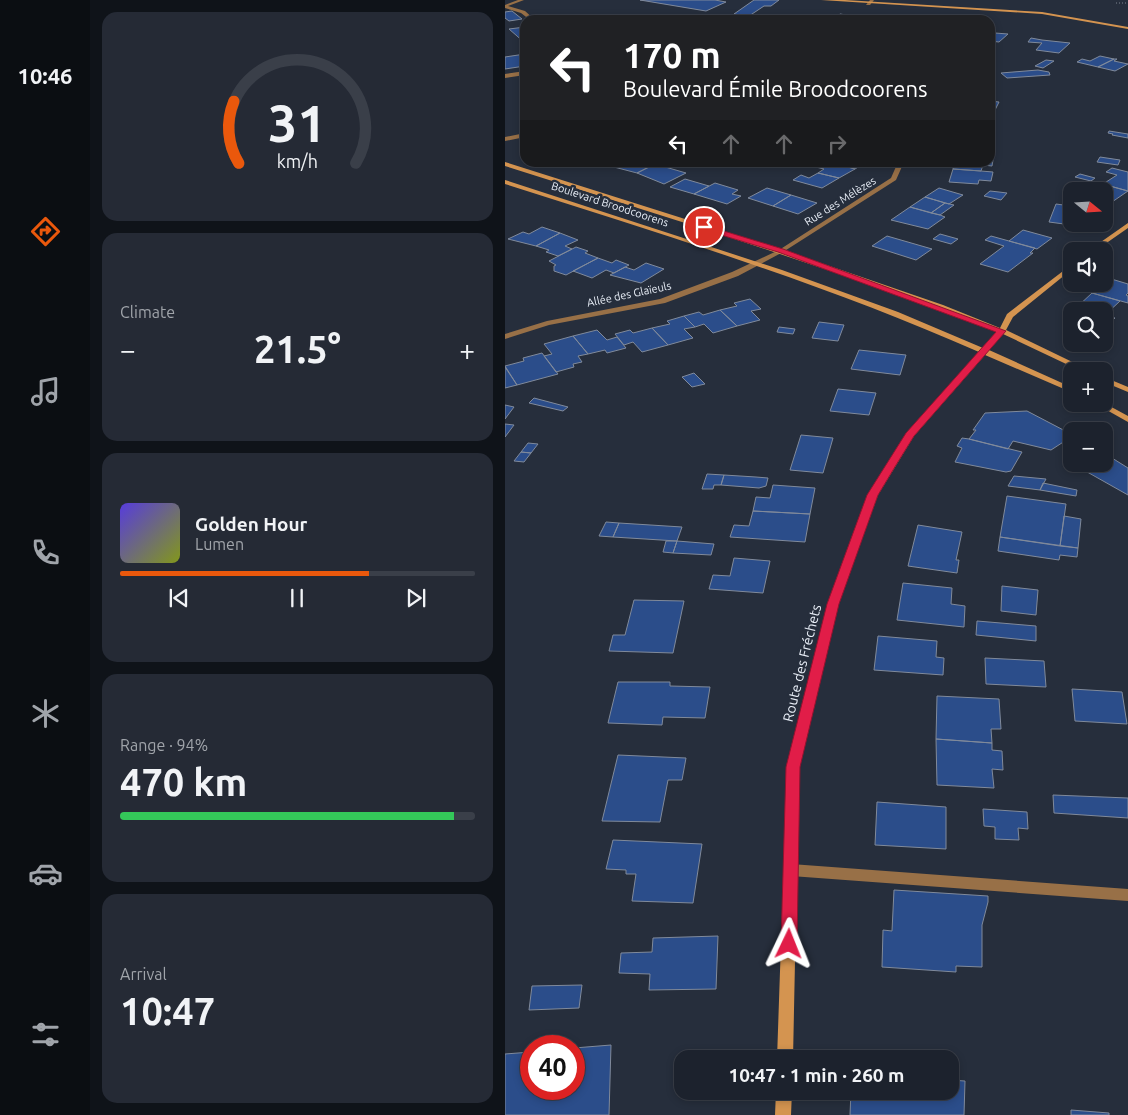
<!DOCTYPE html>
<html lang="en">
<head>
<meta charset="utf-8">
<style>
  :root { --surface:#1c222d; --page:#252a35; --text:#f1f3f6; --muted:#a0a4aa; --line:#3a3f49; --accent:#ea580c }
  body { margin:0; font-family:Ubuntu,sans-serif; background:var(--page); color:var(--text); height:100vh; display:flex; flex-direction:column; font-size:19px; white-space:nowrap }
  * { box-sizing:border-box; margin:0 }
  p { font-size:16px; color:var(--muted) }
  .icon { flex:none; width:28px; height:28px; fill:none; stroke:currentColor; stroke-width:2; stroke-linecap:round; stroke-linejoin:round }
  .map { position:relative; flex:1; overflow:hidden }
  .drawer { display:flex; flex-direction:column; gap:12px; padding:12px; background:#0f1319; width:415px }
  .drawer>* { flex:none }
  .hud { position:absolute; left:15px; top:15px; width:475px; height:152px; border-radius:15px; box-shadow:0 2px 8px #0003,0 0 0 1px var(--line); background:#202124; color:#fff; overflow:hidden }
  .needle { width:32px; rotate:108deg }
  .controls { position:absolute; left:558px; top:182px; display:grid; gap:10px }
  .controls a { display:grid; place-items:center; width:50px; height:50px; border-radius:10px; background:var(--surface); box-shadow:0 2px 8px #0003,0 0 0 1px var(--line); font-size:25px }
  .speed { position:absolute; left:15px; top:1035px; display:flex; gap:10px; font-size:25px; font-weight:700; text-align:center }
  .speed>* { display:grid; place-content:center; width:65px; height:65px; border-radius:50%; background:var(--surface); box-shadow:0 2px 8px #0003,0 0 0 1px var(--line); line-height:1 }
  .speed .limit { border:8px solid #d22; background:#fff; color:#111 }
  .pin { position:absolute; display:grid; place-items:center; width:42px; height:42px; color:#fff; margin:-21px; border:2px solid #fff; border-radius:50%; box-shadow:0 1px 5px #0007 }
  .me { position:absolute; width:55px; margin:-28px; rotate:2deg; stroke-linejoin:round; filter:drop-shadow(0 0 4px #0008) }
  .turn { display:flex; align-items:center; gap:18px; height:105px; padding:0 20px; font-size:22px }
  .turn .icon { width:65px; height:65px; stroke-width:2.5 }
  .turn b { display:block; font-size:35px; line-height:42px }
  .lanes { display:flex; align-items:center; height:48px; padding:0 20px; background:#0003; justify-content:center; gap:25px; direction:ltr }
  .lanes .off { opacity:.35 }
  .big { font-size:38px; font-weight:600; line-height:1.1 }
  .drawer .card { flex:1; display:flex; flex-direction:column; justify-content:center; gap:8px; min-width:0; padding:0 18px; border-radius:15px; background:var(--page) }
  .drawer .dial { align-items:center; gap:0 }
  .dial svg { height:130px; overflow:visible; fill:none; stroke:var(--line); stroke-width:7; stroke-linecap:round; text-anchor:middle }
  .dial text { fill:var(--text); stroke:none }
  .song { display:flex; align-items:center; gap:15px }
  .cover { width:60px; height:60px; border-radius:8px; background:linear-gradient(135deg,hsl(250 70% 55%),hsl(70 70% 35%)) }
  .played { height:5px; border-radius:2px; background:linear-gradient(90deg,var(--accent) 70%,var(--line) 70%) }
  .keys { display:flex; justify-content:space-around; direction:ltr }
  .heat { display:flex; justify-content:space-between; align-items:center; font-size:28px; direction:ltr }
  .charge { height:8px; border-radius:4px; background:linear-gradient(90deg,#34c759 94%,var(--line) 0) }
  .trip { position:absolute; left:169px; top:1050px; width:285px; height:50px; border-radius:15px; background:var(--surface); box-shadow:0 2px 8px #0003,0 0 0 1px var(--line); font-weight:600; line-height:50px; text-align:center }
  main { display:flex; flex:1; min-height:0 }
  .menu { display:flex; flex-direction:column; width:90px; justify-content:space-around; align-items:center; background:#0b0e12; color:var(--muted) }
  .menu .icon { width:35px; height:35px }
  .menu .active { color:var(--accent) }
  .menu b { font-size:22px; color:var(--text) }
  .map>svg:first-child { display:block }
  .building { fill:#2b4d8a; stroke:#808a9b }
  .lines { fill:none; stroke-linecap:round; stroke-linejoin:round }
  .path { stroke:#7c838f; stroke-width:1; stroke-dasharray:1 2; stroke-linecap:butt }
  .lane { fill:#987047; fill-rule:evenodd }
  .street { fill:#987047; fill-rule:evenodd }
  .secondary { fill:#d49450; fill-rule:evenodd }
  .route { fill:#e11d48; stroke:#92132f }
  .labels { text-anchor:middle; stroke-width:5; stroke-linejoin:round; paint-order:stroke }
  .far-street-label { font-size:11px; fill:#e8eef7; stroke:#262e3c }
  .street-label { font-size:14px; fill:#e8eef7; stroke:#262e3c }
</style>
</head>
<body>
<main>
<nav class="menu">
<b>10:46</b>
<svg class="icon active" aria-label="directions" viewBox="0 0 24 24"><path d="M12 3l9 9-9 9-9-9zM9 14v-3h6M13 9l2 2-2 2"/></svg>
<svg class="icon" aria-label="music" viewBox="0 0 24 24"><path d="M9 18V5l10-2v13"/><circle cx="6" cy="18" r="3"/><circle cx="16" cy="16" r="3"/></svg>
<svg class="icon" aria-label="phone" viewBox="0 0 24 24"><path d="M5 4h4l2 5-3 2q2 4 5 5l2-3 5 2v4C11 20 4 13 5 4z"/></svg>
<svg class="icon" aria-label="climate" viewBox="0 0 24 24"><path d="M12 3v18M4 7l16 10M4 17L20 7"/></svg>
<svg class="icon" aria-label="car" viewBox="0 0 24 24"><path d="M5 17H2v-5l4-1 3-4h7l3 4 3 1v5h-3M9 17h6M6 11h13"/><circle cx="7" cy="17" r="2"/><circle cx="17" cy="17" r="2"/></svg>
<svg class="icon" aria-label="filters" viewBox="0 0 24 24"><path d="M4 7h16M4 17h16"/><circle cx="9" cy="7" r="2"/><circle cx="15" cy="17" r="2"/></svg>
</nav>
<section class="drawer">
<div class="card dial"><svg viewBox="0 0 100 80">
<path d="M14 69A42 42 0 1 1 86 69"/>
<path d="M14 69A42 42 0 0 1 11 31" stroke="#ea580c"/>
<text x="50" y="56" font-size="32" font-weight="700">31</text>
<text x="50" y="72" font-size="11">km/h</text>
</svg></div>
<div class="card"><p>Climate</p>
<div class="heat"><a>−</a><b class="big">21.5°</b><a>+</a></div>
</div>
<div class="card">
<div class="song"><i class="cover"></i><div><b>Golden Hour</b><p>Lumen</p></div></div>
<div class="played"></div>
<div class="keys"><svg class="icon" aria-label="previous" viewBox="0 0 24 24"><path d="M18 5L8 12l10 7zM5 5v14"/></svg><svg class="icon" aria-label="pause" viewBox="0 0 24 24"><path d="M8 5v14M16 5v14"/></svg><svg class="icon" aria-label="next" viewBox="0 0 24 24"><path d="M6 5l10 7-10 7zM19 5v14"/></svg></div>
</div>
<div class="card"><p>Range · 94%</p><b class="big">470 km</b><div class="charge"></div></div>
<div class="card"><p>Arrival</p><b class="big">10:47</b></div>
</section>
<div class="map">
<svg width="623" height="1115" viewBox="0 0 623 1115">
  <rect width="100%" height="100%" fill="#262e3c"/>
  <path class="building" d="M135 0H210L221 2 201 11Z
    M249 0H274L266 6H259L244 16 229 14Z
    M7 11 17 19 4 21 0 18V12Z
    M335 14 347 16 364 18 362 20H328Z
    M20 27V43L4 29Z
    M485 31 490 33 503 34 494 42 485 41Z
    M526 38 537 40 565 43 554 53 531 50 537 43 523 42Z
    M20 54V66L0 69V57Z
    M595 56 609 59 593 67 572 62 577 59 585 61Z
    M609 59H612L609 61 623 64 610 71 593 67Z
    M541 60 549 61 538 68 530 66Z
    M533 70 544 72 545 75 502 78 496 73Z
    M485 101 494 102 490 110H485Z
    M604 131 623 134V138L607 135 608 134 603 133Z
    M595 157 615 160 613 165 592 162Z
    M485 160H488L487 166 478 165 476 171 448 169 449 162H485Z
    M110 162H144L150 164 132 173 109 167 115 164Z
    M319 162H327L350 169 334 178 313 173 319 169 311 167Z
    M332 162H361L350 169 331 164Z
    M150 164 181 173 159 184 132 173Z
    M607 168 623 172V191L598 184 612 175 601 172Z
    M448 169 476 171 488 172 486 181 474 180 473 184 444 182Z
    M313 173 334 178 317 188 288 180 296 175 304 178Z
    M575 174 590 178 586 181 570 177Z
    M180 179 204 186 189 194 165 187Z
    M586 181 623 191 607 202 599 200V191H588L591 189 579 186Z
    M210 183 233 190 227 194 236 196 222 204 189 194Z
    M262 188 286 195 268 206 243 198Z
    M434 188 458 195 444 204 420 197Z
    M485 191 494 192 502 193 496 200 479 196Z
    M286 195 312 203 293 214 268 206Z
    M420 197 440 203 426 213 405 207Z
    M440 203 449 205 435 215 426 213Z
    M551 204 566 206V224H575L574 226 544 222Z
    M405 207 435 215 440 217 423 229 386 220Z
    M37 227 55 233 31 246 3 239 18 232 24 234Z
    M518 230 547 238 532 249 504 241Z
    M55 233 73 240 60 246 67 249 53 256 41 252 44 250 31 246Z
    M435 234 453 239 446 244 428 239Z
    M382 236 427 249 411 260 367 246Z
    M486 236 504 241 530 248 525 253H528L503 272 475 264 499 246 480 240Z
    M71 247 83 251 80 253 93 258 61 275 49 271V266L51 265 44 261Z
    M93 258 107 263 111 260 124 265 109 273 101 270 87 278 68 271Z
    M141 263 159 269 136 283 105 275 120 267 129 270Z
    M603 278 623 284V293L621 295 623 296V303L587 293Z
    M587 293 615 301 600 315 610 318 604 324 599 322V311H571L575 308 572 307Z
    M245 299 256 309 246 311 255 320 232 326 215 310 232 306 229 303Z
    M215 310 232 326 208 333 199 324 190 327 179 316 194 312 198 315Z
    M179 316 190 327 179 329 188 338 163 345 147 328 165 324 162 321Z
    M314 322 339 325 333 341 307 338Z
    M274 327 290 329 288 334 272 332Z
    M147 328 163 345 137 352 128 342 119 345 110 334 125 330 128 333Z
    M92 330 102 340 112 337 121 348 102 353 100 350 83 354 68 336Z
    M68 336 83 354 73 356 77 362 68 364 69 367 51 372 39 356 47 354 39 344Z
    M354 350 401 355 395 375 346 369Z
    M37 353 53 374 12 385 0 366 19 361 18 358Z
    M0 367 12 385 0 388Z
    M189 373 200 384 187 387 177 377Z
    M333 389 371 393 364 415 325 411Z
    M29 398 63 407 58 411 24 403Z
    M0 405 9 407 0 419Z
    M522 411 566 434V437L546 450 508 441 503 449 464 439 471 430H468L480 413Z
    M0 424 9 425 0 437Z
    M296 435 328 438 318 473 285 470Z
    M457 438 464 439 517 452 506 471 501 472 450 462 457 448 452 446Z
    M23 443 33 444 26 453 16 452Z
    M16 452 26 453 19 462 9 461Z
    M599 453 623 468V495L568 464H599Z
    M202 474 219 475 216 485H209L208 489H197Z
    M219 475 251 477 263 478 261 486 254 488 216 485Z
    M509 476 541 479 535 490 503 486Z
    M538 483 572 490 571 496 535 490Z
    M268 485 310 488 305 514 248 511 251 497 265 498Z
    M502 496 561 504 555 546 495 537Z
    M248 511 305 514 300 542 225 537 229 525 244 526Z
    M559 516 576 519 573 548 555 546Z
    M101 522 114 523 108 537 94 536Z
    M114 523 177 527 172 541 108 537Z
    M413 525 457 532 451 560H454L452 573 403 566Z
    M495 537 573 548 572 557 555 555 554 560 493 551Z
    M161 541H172L168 553 158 552Z
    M172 541 209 544 206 555 168 553Z
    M229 558 265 561 258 593 204 589 208 575 225 576Z
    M398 583 447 588 446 604 460 606 459 627 392 620Z
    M497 586 533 590 531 615 496 611Z
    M129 600 179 601 168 653 104 651 108 635H120Z
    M472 621 531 626V641L471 635Z
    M373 636 432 641 431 657 439 658 438 675 369 670Z
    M480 658 539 661 541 687 481 684Z
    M113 682H165V686L205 687 200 718 158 717 157 725 103 723Z
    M567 689 617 692 622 724 570 721Z
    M432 696 494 699 496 729H486L487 743 431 739Z
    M431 739 487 743V750L497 751 498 770 487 769 489 788 432 785Z
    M113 755 181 758 177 780H163L155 822 97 821Z
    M548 795 623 798V818L549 813Z
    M372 802 441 807V849L370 845Z
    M478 809 522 812 523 829 513 828 514 840 490 839V827L479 826Z
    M108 840 197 844 188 903 127 901 131 874H121V870L101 869Z
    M389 890 483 896V902L477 925V967L451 966V972L377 967 378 930 387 931Z
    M213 936 211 989 144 990 145 974 114 973 116 953 147 952 148 938Z
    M77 985 74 1008 24 1010 27 986Z
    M106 1045 104 1115H0V1054L26 1052V1089H69V1048Z
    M445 1080 460 1081 459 1115H345L346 1091H445Z
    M566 1110 604 1113V1115H566Z"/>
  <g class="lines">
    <path class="path" d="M611 3H623"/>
    <path class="lane" d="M286 864 623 889V901L286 876 281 874 279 870 281 866Z"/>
    <path class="street" d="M13 0H19L3 6 20 11 30 20H25L16 13 0 8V5Z
      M365 0H369L365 5H361Z
      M20 71V75L0 78V74Z
      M20 133V137L0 141V137Z
      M393 162H399L391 180 278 252 233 276 160 303 44 325 0 339V334L42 321 155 299 227 272 274 250 386 178Z"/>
    <path class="secondary" d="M316 0H340L537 12 623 27V29L537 14Z
      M0 162 278 250 438 305 495 328 502 314 566 265V270L508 317 501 330 586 371H576L498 334 484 350 566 387V392L480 355 409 436 373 495 333 604 294 767 288 1059H272L282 767 323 604 363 495 402 433 474 352C320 284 160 235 0 184V180L277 270 393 312 478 348 492 332C331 269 165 218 0 166Z
      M623 223V228L590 251H583Z
      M599 377 623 387V392L599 382Z
      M599 403 623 416V422L591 404Z
      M271 1091H287L286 1115H270Z"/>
  </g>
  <path class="route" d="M199 225 278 249 501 331 409 436 391 465 373 495 334 604 295 767 292 944 289 949 284 951 278 949 276 944 281 767 322 604 362 495 401 433 491 332 273 252 196 229 195 227Z"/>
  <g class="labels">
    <g class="far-street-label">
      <text transform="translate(335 201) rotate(-32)" y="4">Rue des Mélèzes</text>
      <text transform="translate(105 204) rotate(18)" y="4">Boulevard Broodcoorens</text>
      <text transform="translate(124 294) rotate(-12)" y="4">Allée des Glaïeuls</text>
    </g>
    <g class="street-label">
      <text transform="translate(297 663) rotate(-76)" y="5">Route des Fréchets</text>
    </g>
  </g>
</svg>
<div class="controls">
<a><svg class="needle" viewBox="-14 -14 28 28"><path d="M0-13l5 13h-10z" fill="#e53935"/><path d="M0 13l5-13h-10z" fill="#a0a4aa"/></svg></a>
<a><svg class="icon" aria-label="sound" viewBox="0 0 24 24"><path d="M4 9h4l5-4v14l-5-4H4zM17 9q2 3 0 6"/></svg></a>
<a><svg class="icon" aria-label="search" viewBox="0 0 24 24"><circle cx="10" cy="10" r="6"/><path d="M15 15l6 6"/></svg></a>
<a>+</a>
<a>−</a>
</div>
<div class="speed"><div class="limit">40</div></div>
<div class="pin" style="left:199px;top:227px;background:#d93025"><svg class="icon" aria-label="arrive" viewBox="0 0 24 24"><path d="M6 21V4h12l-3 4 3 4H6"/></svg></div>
<svg class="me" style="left:284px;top:944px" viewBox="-20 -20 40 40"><path d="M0-17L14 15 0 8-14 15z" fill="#e11d48" stroke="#fff" stroke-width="4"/></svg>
<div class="trip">10:47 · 1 min · 260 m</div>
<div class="hud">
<div class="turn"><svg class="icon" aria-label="left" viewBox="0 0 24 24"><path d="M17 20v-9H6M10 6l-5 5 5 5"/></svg><div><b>170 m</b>Boulevard Émile Broodcoorens</div></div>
<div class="lanes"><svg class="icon" aria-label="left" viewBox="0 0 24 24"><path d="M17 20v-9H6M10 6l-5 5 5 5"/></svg><svg class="icon off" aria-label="ahead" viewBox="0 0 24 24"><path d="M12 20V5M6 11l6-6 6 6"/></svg><svg class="icon off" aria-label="ahead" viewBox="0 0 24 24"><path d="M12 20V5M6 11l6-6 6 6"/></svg><svg class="icon off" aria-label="right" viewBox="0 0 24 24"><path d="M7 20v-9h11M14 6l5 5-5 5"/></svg></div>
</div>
</div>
</main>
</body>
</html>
